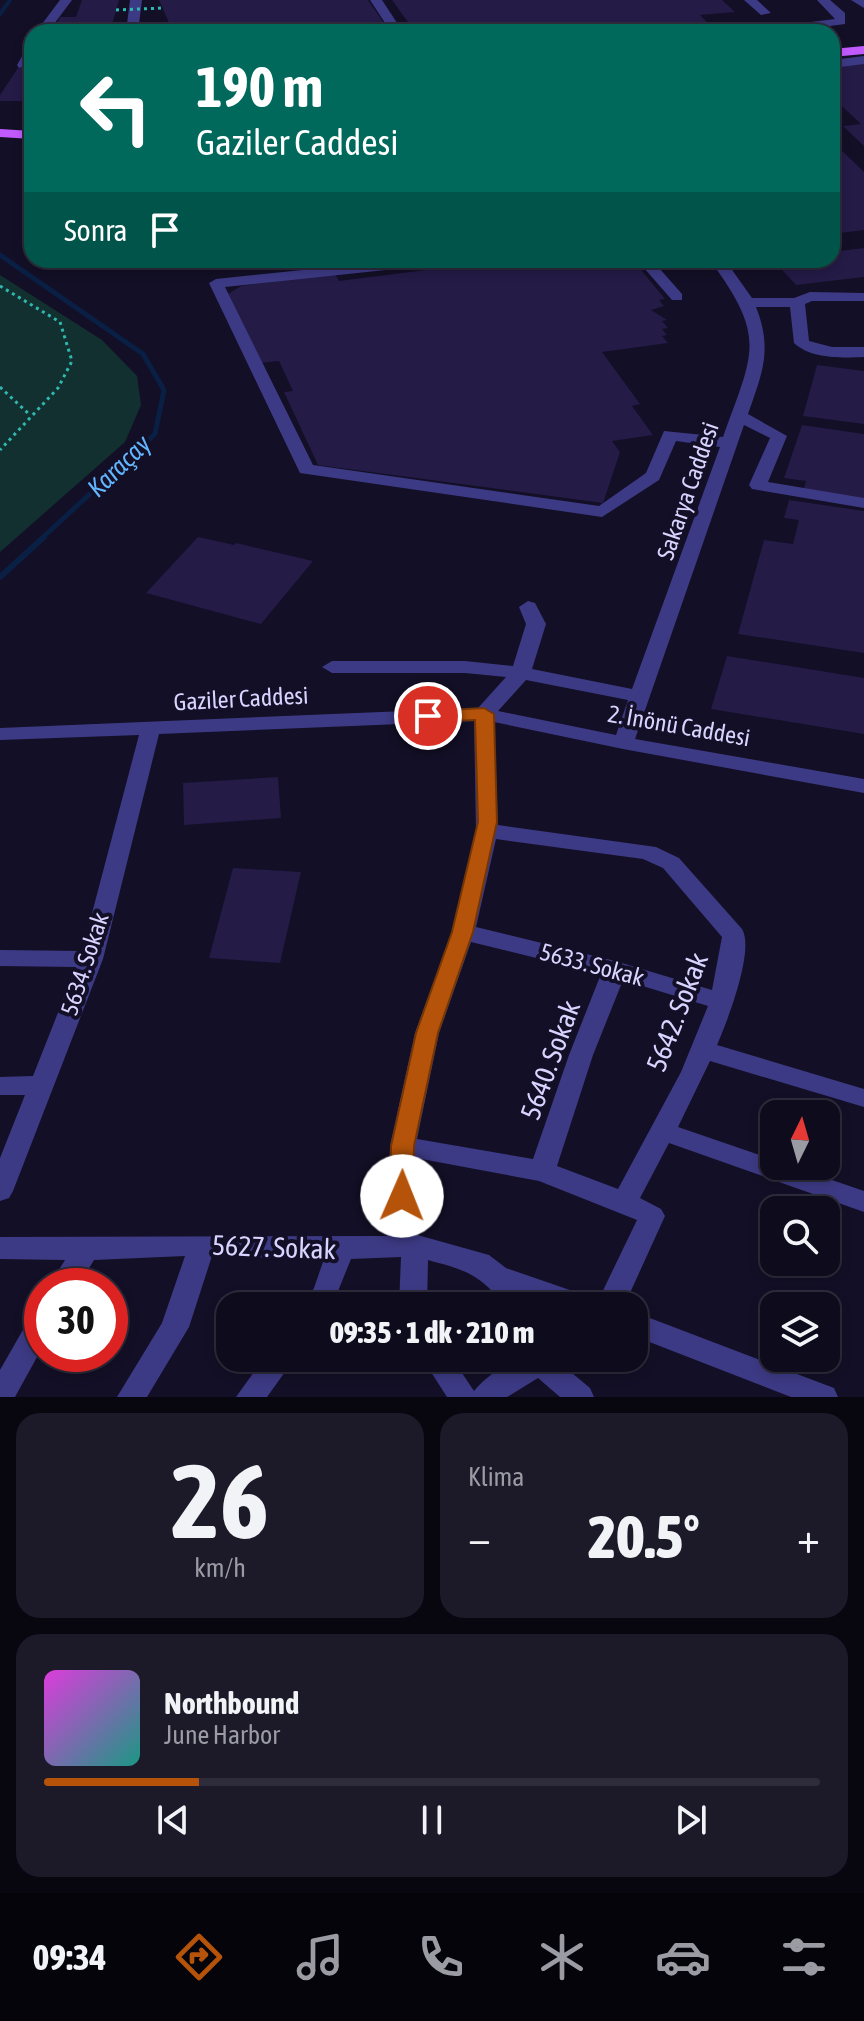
<!DOCTYPE html>
<html lang="tr">
<head>
<meta charset="utf-8">
<style>
  :root { --surface:#0e0b1c; --page:#1c1929; --text:#f1f3f6; --muted:#9b9ba3; --line:#2e2b3b; --accent:#b45309 }
  body { margin:0; font-family:"Asap Condensed",sans-serif; background:var(--page); color:var(--text); height:100vh; display:flex; flex-direction:column; font-size:30px; white-space:nowrap }
  * { box-sizing:border-box; margin:0 }
  p { font-size:26px; color:var(--muted) }
  .icon { flex:none; width:44px; height:44px; fill:none; stroke:currentColor; stroke-width:2; stroke-linecap:round; stroke-linejoin:round }
  .map { position:relative; height:1397px; overflow:hidden }
  .side { display:flex; flex-direction:column; gap:16px; padding:16px; background:#08060f; flex:1 }
  .side>* { flex:none }
  .top-card { position:absolute; left:24px; top:24px; width:816px; height:244px; border-radius:24px; box-shadow:0 4px 12px #0003,0 0 0 2px var(--line); background:#00695c; color:#fff; overflow:hidden }
  .needle { width:52px; rotate:5deg }
  .buttons { position:absolute; left:760px; top:1100px; display:grid; gap:16px }
  .buttons a { display:grid; place-items:center; width:80px; height:80px; border-radius:16px; background:var(--surface); box-shadow:0 4px 12px #0003,0 0 0 2px var(--line); font-size:40px }
  .speed { position:absolute; left:24px; top:1268px; display:flex; gap:16px; font-size:40px; font-weight:700; text-align:center }
  .speed>* { display:grid; place-content:center; width:104px; height:104px; border-radius:50%; background:var(--surface); box-shadow:0 4px 12px #0003,0 0 0 2px var(--line); line-height:1 }
  .speed .limit { border:12px solid #d22; background:#fff; color:#111 }
  .pin { position:absolute; display:grid; place-items:center; width:68px; height:68px; color:#fff; margin:-34px; border:4px solid #fff; border-radius:50%; box-shadow:0 2px 8px #0007 }
  .me { position:absolute; width:88px; margin:-44px; rotate:1deg; stroke-linejoin:round; filter:drop-shadow(0 0 6px #0008) }
  .turn { display:flex; align-items:center; gap:28px; height:168px; padding:0 40px; font-size:36px }
  .turn .icon { width:104px; height:104px; stroke-width:2.5 }
  .turn b { display:block; font-size:56px; line-height:68px }
  .then { display:flex; align-items:center; height:76px; padding:0 40px; background:#0003; gap:16px; font-size:30px }
  .big { font-size:60px; font-weight:800; line-height:1.1 }
  .side .tile { flex:1; display:flex; flex-direction:column; justify-content:center; gap:12px; min-width:0; padding:0 28px; border-radius:24px; background:var(--page) }
  .side .dial { align-items:center; gap:0 }
  .dial b { font-size:104px; line-height:1 }
  .song { display:flex; align-items:center; gap:24px }
  .cover { width:96px; height:96px; border-radius:12px; background:linear-gradient(135deg,hsl(300 70% 55%),hsl(170 70% 35%)) }
  .played { height:8px; border-radius:4px; background:linear-gradient(90deg,var(--accent) 20%,var(--line) 20%) }
  .keys { display:flex; justify-content:space-around; direction:ltr }
  .heat { display:flex; justify-content:space-between; align-items:center; font-size:44px; direction:ltr }
  .side .tiles { flex:1; display:grid; gap:16px; grid-template-columns:1fr 1fr }
  .tile:last-child { grid-column:span 2 }
  .trip { position:absolute; left:216px; top:1292px; width:432px; height:80px; border-radius:24px; background:var(--surface); box-shadow:0 4px 12px #0003,0 0 0 2px var(--line); font-weight:800; line-height:80px; text-align:center }
  .menu { display:flex; height:128px; justify-content:space-around; align-items:center; background:#06040b; color:var(--muted) }
  .menu .icon { width:56px; height:56px }
  .menu .on { color:var(--accent) }
  .menu b { font-size:36px; color:var(--text) }
  .map>svg:first-child { display:block }
  .green { fill:#12302f }
  .lines { fill:none; stroke-linecap:round; stroke-linejoin:round }
  .stream-far2 { stroke:#0a1f44; stroke-width:4 }
  .stream-far1 { stroke:#0a1f44; stroke-width:5 }
  .stream { stroke:#0a1f44; stroke-width:6 }
  .building { fill:#241b47 }
  .path { stroke:#2fb8b0; stroke-width:3; stroke-dasharray:3 4; stroke-linecap:butt }
  .minor { fill:#3d3a85; fill-rule:evenodd }
  .major { fill:#c25bff; fill-rule:evenodd }
  .path-bridge { stroke:#2fb8b0; stroke-width:3; stroke-dasharray:3 4; stroke-linecap:butt }
  .route { fill:#b45309; stroke:#753606; stroke-width:2 }
  .labels { text-anchor:middle; stroke-width:8; stroke-linejoin:round; paint-order:stroke }
  .street-label { font-size:24px; fill:#d9d4ff; stroke:#130f26 }
  .water-label { font-size:26px; font-style:italic; fill:#62b6ff; stroke:#130f26 }
  .near-street-label { font-size:28px; fill:#d9d4ff; stroke:#130f26 }
</style>
</head>
<body>
<div class="map">
<svg width="864" height="1397" viewBox="0 0 864 1397">
  <rect width="100%" height="100%" fill="#130f26"/>
  <path class="green" d="M0 275 102 340 137 376 141 405 125 442 0 552Z"/>
  <g class="lines">
    <path class="stream-far2" d="M0 14 10 0"/>
    <path class="stream-far1" d="M0 255 143 354 164 390 155 434 41 539"/>
    <path class="stream" d="M0 577 44 537"/>
  </g>
  <path class="building" d="M82 0H119L110 32H52L60 17H76Z
    M159 0H368L390 32H173Z
    M392 0H722L735 12 700 15 709 24 617 32H415Z
    M864 63V146L843 126 861 124 832 97V66Z
    M18 68H32V101H0V95Z
    M832 141 864 172V230L832 234Z
    M864 248V277L796 285 773 260H832V252Z
    M203 260H234L237 263 211 269Z
    M505 260H633L665 299 659 300 664 306 651 310 667 320 662 321 668 328 662 329 667 335 662 336 668 343 602 352 640 404 632 406 653 435 612 441 620 452 603 503 318 465 284 392 293 391 279 361 260 363 228 294 241 286 335 274 339 281Z
    M817 365 864 371V424L803 416Z
    M802 425 864 434V500L803 491 806 481 784 478Z
    M789 500 864 511V653L738 634 764 540 793 544 799 520 784 518Z
    M198 537 234 545 236 543 313 561 261 624 146 593Z
    M727 656 864 678V734L711 709Z
    M278 777 281 818 184 825 183 783Z
    M233 868 301 872 280 963 209 958Z"/>
  <g class="lines">
    <path class="path" d="M0 286 60 322 72 361 58 388 0 450
      M0 387 30 415"/>
    <path class="minor" d="M60 0H72L48 32H36Z
      M130 0H142L138 32H126Z
      M370 0H382L403 32H391Z
      M744 0H757L771 13 761 15Z
      M817 0H830L845 13V24L785 32 757 31 763 28 835 19Z
      M851 0H864V8Z
      M32 45 29 65 19 68 17 65 28 46Z
      M864 56V64L832 68V60Z
      M399 260H449L442 264 225 287 313 465 599 506 646 473 664 431 723 437C754 351 767 338 710 260H725L752 298H794L810 292 864 293V301H812L805 304 809 341 832 347H864V357C842 358 811 359 794 343L790 307H756C773 350 762 373 748 414L787 436 768 482 864 498V508L752 489 749 485 770 438 744 425 635 739 864 779V793L623 749 494 722 498 825 656 847 679 858 742 929C755 950 727 1022 717 1045L864 1089V1107L710 1061 678 1127 774 1160V1166H791L864 1191V1212L669 1143 640 1198 661 1209 665 1216 624 1306H550L534 1300 537 1306H506C478 1274 469 1271 428 1260L427 1306H399L401 1257 351 1259 332 1306H303L314 1288 324 1259 212 1256 189 1327 147 1397H117L162 1323 185 1256 94 1260 78 1286H49L65 1260 0 1259V1237L387 1236 390 1146 415 1033 452 932 476 831 474 721 159 734 103 959 13 1191 9 1198 0 1201V1158L25 1095H0V1077L33 1076 76 967 0 966V950L82 951 139 735 0 740V728L478 708 506 677 465 673H332L322 667 332 661H465L513 666 526 624 519 607 528 601 535 603 546 624 532 669 632 689 720 447 676 441 659 480 602 517 300 473 209 283 216 279ZM526 680 628 700 616 735 498 711ZM496 839 643 859 663 868 722 937 712 990 615 961 476 927ZM471 942 601 974 569 1055 533 1159 417 1139 439 1033ZM623 980 708 1006 681 1072 618 1189 557 1166 593 1055ZM416 1158 539 1181 637 1220 596 1305 593 1298 506 1268 489 1255 414 1234Z
      M637 260H652L682 294V300H672Z
      M42 1310V1348L15 1397H0V1370L32 1314Z
      M634 1312 834 1388 838 1397H791L634 1336Z
      M264 1358H295L267 1397H236Z
      M422 1358H452L474 1391C496 1365 522 1358 554 1358L590 1388 594 1397H560L538 1378 507 1397H447Z"/>
    <path class="major" d="M864 46V54L832 57V49Z
      M0 129 32 131V139L0 137Z"/>
    <path class="path-bridge" d="M116 10 163 8"/>
  </g>
  <path class="route" d="M484 708 494 714 497 822 473 932 438 1033 414 1146V1196L410 1202 402 1205 393 1202 390 1196 391 1146 416 1033 452 932 478 822 475 720 428 722 419 716 428 711Z"/>
  <g class="labels">
    <g class="street-label">
      <text transform="translate(688 491) rotate(-71)" y="8">Sakarya Caddesi</text>
      <text transform="translate(241 699) rotate(-3)" y="8">Gaziler Caddesi</text>
      <text transform="translate(679 726) rotate(10)" y="8">2. İnönü Caddesi</text>
      <text transform="translate(85 964) rotate(-72)" y="8">5634. Sokak</text>
      <text transform="translate(592 965) rotate(15)" y="8">5633. Sokak</text>
    </g>
    <g class="water-label">
      <text transform="translate(119 466) rotate(-44)" y="9">Karaçay</text>
    </g>
    <g class="near-street-label">
      <text transform="translate(677 1012) rotate(-69)" y="10">5642. Sokak</text>
      <text transform="translate(550 1060) rotate(-70)" y="10">5640. Sokak</text>
      <text transform="translate(274 1247) rotate(2)" y="10">5627. Sokak</text>
    </g>
  </g>
</svg>
<div class="buttons">
<a><svg class="needle" viewBox="-14 -14 28 28"><path d="M0-13l5 13h-10z" fill="#e53935"/><path d="M0 13l5-13h-10z" fill="#9b9ba3"/></svg></a>
<a><svg class="icon" aria-label="search" viewBox="0 0 24 24"><circle cx="10" cy="10" r="6"/><path d="M15 15l6 6"/></svg></a>
<a><svg class="icon" aria-label="layers" viewBox="0 0 24 24"><path d="M12 4l9 5-9 5-9-5zM3 14l9 5 9-5"/></svg></a>
</div>
<div class="speed"><div class="limit">30</div></div>
<div class="pin" style="left:428px;top:716px;background:#d93025"><svg class="icon" aria-label="arrive" viewBox="0 0 24 24"><path d="M6 21V4h12l-3 4 3 4H6"/></svg></div>
<svg class="me" style="left:402px;top:1196px" viewBox="-20 -20 40 40"><circle r="19" fill="#fff"/><path d="M0-13L10 11 0 6-10 11z" fill="#b45309"/></svg>
<div class="trip">09:35 · 1 dk · 210 m</div>
<div class="top-card">
<div class="turn"><svg class="icon" aria-label="left" viewBox="0 0 24 24"><path d="M17 20v-9H6M10 6l-5 5 5 5"/></svg><div><b>190 m</b>Gaziler Caddesi</div></div>
<div class="then">Sonra<svg class="icon" aria-label="arrive" viewBox="0 0 24 24"><path d="M6 21V4h12l-3 4 3 4H6"/></svg></div>
</div>
</div>
<section class="side">
<div class="tiles">
<div class="tile dial"><b>26</b><p>km/h</p></div>
<div class="tile"><p>Klima</p>
<div class="heat"><a>−</a><b class="big">20.5°</b><a>+</a></div>
</div>
<div class="tile">
<div class="song"><i class="cover"></i><div><b>Northbound</b><p>June Harbor</p></div></div>
<div class="played"></div>
<div class="keys"><svg class="icon" aria-label="previous" viewBox="0 0 24 24"><path d="M18 5L8 12l10 7zM5 5v14"/></svg><svg class="icon" aria-label="pause" viewBox="0 0 24 24"><path d="M8 5v14M16 5v14"/></svg><svg class="icon" aria-label="next" viewBox="0 0 24 24"><path d="M6 5l10 7-10 7zM19 5v14"/></svg></div>
</div>
</div>
</section>
<nav class="menu">
<b>09:34</b>
<svg class="icon on" aria-label="directions" viewBox="0 0 24 24"><path d="M12 3l9 9-9 9-9-9zM9 14v-3h6M13 9l2 2-2 2"/></svg>
<svg class="icon" aria-label="music" viewBox="0 0 24 24"><path d="M9 18V5l10-2v13"/><circle cx="6" cy="18" r="3"/><circle cx="16" cy="16" r="3"/></svg>
<svg class="icon" aria-label="phone" viewBox="0 0 24 24"><path d="M5 4h4l2 5-3 2q2 4 5 5l2-3 5 2v4C11 20 4 13 5 4z"/></svg>
<svg class="icon" aria-label="climate" viewBox="0 0 24 24"><path d="M12 3v18M4 7l16 10M4 17L20 7"/></svg>
<svg class="icon" aria-label="car" viewBox="0 0 24 24"><path d="M5 17H2v-5l4-1 3-4h7l3 4 3 1v5h-3M9 17h6M6 11h13"/><circle cx="7" cy="17" r="2"/><circle cx="17" cy="17" r="2"/></svg>
<svg class="icon" aria-label="filters" viewBox="0 0 24 24"><path d="M4 7h16M4 17h16"/><circle cx="9" cy="7" r="2"/><circle cx="15" cy="17" r="2"/></svg>
</nav>
</body>
</html>
